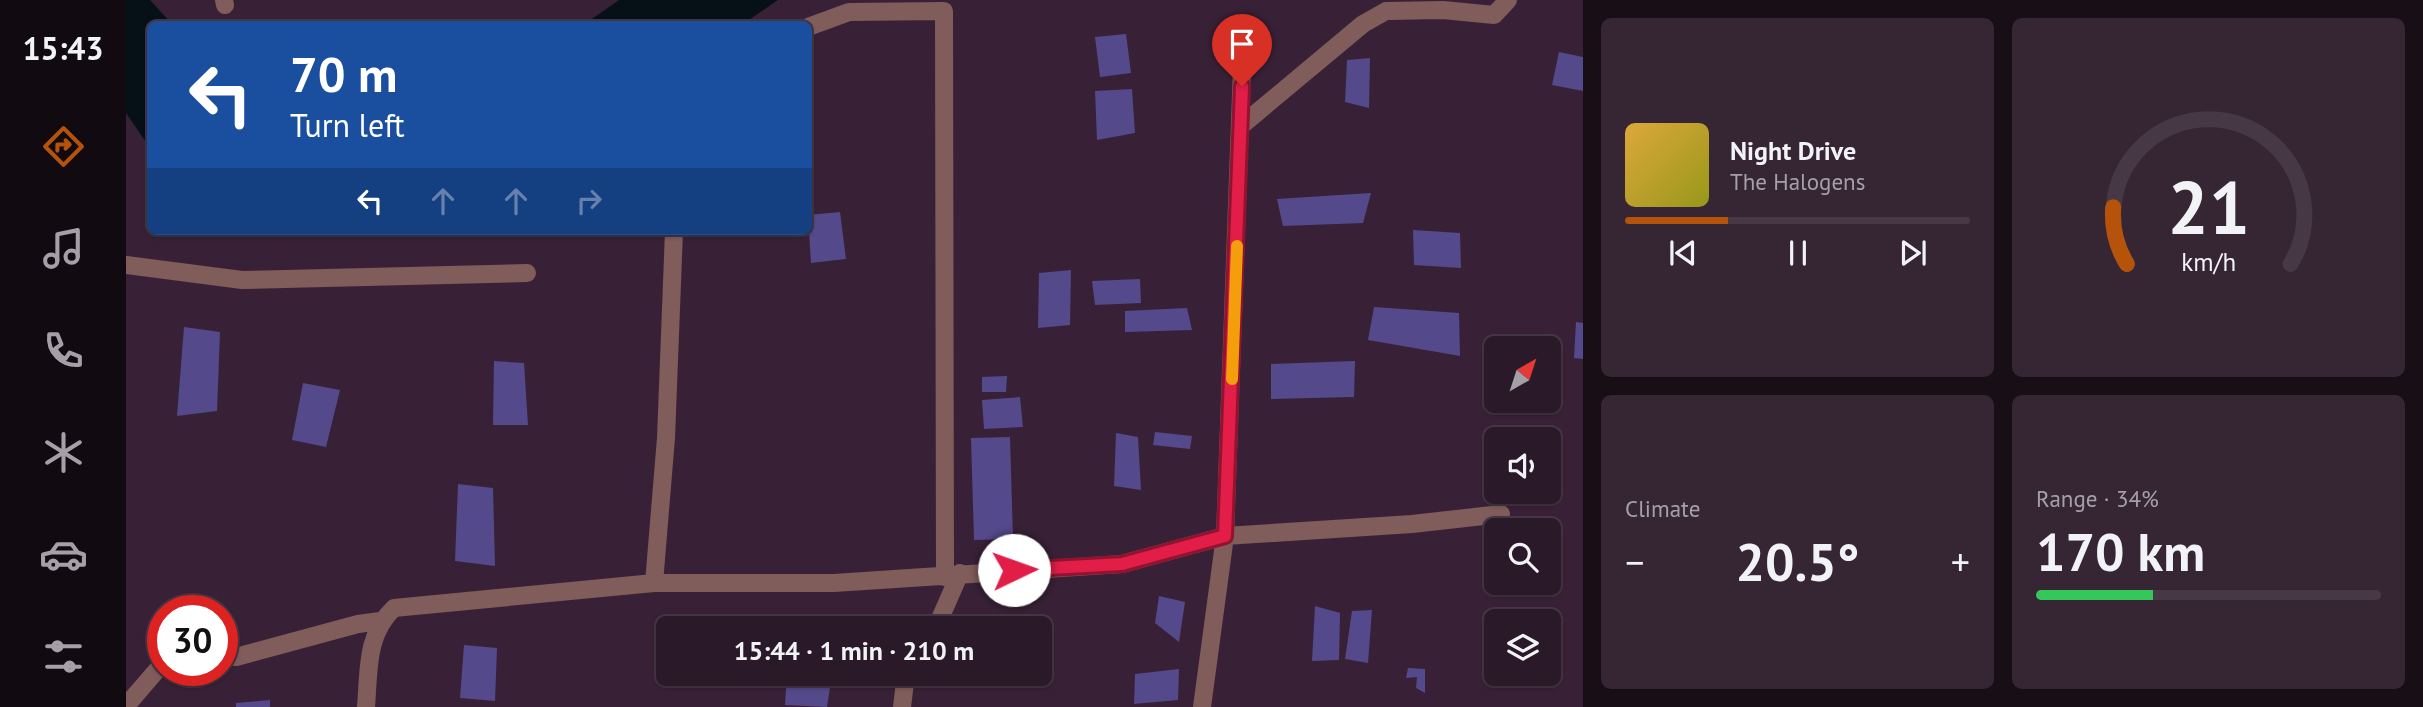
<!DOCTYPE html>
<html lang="en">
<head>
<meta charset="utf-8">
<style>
  :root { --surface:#2a1928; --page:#362634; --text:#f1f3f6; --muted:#a5a0a8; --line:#463845; --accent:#b45309 }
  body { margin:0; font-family:"PT Sans",sans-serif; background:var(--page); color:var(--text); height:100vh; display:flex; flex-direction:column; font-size:26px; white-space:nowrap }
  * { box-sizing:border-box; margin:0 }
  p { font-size:23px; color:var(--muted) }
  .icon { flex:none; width:38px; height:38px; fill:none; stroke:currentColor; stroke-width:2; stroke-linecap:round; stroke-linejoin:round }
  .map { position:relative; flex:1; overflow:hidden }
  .side { display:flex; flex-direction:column; gap:18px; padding:18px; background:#170e16; width:840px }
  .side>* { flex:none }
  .banner { position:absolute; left:21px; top:21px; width:665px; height:214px; border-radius:10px; box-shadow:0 2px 5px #0004,0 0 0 2px var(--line); background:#1a4fa0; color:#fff; overflow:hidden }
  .needle { width:46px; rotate:39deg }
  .fabs { position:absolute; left:1358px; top:336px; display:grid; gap:14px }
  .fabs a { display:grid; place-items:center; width:77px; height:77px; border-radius:10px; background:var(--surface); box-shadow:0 2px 5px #0004,0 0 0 2px var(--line); font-size:35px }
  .speed { position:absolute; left:21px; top:595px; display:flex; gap:14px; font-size:35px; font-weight:700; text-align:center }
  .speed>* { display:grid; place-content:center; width:91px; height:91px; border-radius:50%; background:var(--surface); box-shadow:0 2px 5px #0004,0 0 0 2px var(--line); line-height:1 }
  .speed .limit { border:10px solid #d22; background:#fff; color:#111 }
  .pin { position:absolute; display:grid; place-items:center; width:60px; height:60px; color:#fff; margin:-72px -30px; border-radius:50% 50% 50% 0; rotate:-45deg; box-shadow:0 0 7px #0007 }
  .pin .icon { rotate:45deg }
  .me { position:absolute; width:77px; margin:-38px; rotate:87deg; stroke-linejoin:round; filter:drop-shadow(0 0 5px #0008) }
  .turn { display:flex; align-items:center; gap:24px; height:147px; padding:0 28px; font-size:32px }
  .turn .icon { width:91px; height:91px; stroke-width:2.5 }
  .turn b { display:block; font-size:49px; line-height:60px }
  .lanes { display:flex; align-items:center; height:66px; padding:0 28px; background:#0003; justify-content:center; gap:35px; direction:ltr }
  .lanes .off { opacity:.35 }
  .big { font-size:52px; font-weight:700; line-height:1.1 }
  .side .tile { flex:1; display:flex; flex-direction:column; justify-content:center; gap:10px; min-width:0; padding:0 24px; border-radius:10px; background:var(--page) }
  .side .dial { align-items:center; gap:0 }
  .dial svg { height:182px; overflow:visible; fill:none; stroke:var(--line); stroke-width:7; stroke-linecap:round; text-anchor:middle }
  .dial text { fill:var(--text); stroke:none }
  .song { display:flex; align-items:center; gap:21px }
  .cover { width:84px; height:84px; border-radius:10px; background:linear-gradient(135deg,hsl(40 70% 55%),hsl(60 70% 35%)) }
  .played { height:7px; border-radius:4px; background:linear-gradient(90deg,var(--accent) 30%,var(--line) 30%) }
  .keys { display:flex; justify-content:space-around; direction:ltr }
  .heat { display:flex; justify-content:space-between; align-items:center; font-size:38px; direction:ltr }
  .charge { height:10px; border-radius:5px; background:linear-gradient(90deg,#34c759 34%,var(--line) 0) }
  .side .tiles { flex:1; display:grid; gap:18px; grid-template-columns:repeat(2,1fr) }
  .trip { position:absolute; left:530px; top:616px; width:396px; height:70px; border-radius:10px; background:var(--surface); box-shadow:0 2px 5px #0004,0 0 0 2px var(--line); font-weight:700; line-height:70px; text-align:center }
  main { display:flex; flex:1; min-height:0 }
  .tabs { display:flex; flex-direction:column; width:126px; justify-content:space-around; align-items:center; background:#110a10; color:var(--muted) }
  .tabs .icon { width:49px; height:49px }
  .tabs .active { color:var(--accent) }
  .tabs b { font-size:32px; color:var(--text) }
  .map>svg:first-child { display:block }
  .water { fill:#051116 }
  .building { fill:#54498b }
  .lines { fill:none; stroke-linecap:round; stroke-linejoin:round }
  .street { stroke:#805c5b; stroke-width:18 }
  .route-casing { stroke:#92132f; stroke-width:18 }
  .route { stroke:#e11d48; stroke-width:12 }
  .slow { stroke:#f59e0b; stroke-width:12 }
</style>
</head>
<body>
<main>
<nav class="tabs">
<b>15:43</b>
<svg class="icon active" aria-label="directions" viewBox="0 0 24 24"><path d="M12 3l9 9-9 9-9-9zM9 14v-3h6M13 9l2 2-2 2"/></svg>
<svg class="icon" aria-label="music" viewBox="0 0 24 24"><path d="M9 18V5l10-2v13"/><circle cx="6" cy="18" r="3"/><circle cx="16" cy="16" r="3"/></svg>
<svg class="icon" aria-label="phone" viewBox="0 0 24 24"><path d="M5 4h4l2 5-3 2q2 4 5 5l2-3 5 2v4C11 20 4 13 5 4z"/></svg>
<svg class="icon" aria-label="climate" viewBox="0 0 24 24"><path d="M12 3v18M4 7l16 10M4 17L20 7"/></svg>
<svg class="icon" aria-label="car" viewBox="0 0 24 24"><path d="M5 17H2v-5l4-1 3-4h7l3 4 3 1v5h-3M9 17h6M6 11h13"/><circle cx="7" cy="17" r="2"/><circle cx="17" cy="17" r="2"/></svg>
<svg class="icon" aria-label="filters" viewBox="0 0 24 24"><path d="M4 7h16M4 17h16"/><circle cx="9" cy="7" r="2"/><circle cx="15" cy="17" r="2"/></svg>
</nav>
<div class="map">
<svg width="1457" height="707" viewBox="0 0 1457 707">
  <rect width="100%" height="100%" fill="#382136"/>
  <path class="water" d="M0 0H24L46 24H24V148L0 113Z
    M493 0H652L617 24H451L463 21Z"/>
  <path class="building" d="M1000 34 1005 73 974 77 969 37Z
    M1433 52 1457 57V91L1426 85Z
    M1244 58 1243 108 1219 102 1221 60Z
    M1006 89 1009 133 971 140 969 91Z
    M1245 193 1237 223 1157 226 1151 199Z
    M714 212 720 259 685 263 682 215Z
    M1287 230 1334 233 1335 268 1288 265Z
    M945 270 944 325 912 328 913 273Z
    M1014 279 1015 303 969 305 966 281Z
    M1248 307 1333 313 1334 356 1242 340Z
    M1061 308 1066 330 999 332V311Z
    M1450 322 1457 323V359L1448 358Z
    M58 327 94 332 91 411 51 416Z
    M368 361 398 363 402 425H367Z
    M1229 361 1228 397 1145 399V364Z
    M881 376 880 392H856V377Z
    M177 383 214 390 200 447 166 440Z
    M894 397 897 427 858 429 856 400Z
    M1029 432 1066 436 1064 449 1027 445Z
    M990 433 1012 437 1015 490 988 486Z
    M884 437 887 539 848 540 845 438Z
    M332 484 367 488 369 566 329 561Z
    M1033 596 1059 602 1053 642 1029 623Z
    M1189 606 1214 613 1213 660 1186 661Z
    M1246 610 1242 663 1219 659 1226 611Z
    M338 645 371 648 369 701 334 698Z
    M1282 668 1299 669V693L1290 688 1291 677 1280 678Z
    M1053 669 1052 700 1008 704 1009 674Z
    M661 674H706L701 707 659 705Z
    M144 700V707H110V703Z"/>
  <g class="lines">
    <path class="street" d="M98 0 99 5
      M682 27 723 12 818 11 819 577
      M1116 125 1237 24 1260 11 1317 10 1368 15 1382 0
      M0 265 116 280 401 273
      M528 583 540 438 548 231
      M810 628 834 573
      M96 656 110 657 232 624 254 621
      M0 706 37 663
      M240 707C243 670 240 634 268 608L528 583H708L996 564 1099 536 1286 524 1375 514
      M776 707 780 674
      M1076 707 1099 536 1116 67"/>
  </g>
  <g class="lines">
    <defs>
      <path id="route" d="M888 570 996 564 1099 536 1116 86"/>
    </defs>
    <use href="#route" class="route-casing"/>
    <use href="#route" class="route"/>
    <path class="slow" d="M1106 379 1111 246"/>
  </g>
</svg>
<div class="fabs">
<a><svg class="needle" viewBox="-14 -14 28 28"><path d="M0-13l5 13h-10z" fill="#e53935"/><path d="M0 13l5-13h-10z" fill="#a5a0a8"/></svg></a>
<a><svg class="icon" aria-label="sound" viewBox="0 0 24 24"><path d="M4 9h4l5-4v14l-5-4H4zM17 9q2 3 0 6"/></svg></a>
<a><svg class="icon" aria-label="search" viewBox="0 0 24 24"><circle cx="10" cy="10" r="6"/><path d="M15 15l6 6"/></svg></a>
<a><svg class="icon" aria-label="layers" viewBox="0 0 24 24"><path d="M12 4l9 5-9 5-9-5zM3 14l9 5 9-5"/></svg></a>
</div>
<div class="speed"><div class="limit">30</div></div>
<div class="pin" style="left:1116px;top:86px;background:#d93025"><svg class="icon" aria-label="arrive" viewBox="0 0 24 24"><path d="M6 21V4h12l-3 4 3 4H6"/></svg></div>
<svg class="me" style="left:888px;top:570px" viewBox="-20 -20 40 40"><circle r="19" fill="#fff"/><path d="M0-13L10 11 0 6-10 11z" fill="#e11d48"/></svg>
<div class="trip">15:44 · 1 min · 210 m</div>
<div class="banner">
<div class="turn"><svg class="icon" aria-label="left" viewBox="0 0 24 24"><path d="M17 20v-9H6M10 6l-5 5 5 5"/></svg><div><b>70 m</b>Turn left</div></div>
<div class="lanes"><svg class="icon" aria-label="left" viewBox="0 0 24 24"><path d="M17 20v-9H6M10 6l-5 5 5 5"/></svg><svg class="icon off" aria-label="ahead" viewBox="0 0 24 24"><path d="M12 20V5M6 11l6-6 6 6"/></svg><svg class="icon off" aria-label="ahead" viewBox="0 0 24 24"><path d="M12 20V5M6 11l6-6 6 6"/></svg><svg class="icon off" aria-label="right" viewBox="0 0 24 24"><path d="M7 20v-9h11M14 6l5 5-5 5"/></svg></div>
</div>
</div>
<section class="side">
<div class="tiles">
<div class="tile">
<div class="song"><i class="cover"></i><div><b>Night Drive</b><p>The Halogens</p></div></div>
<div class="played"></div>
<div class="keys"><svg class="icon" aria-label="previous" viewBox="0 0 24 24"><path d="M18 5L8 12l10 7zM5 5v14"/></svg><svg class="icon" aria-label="pause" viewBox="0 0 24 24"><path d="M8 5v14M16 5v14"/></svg><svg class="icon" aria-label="next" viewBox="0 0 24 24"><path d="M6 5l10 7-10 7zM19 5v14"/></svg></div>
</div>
<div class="tile dial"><svg viewBox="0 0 100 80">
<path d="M14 69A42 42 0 1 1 86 69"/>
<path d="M14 69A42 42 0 0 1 8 44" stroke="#b45309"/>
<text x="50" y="56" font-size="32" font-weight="700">21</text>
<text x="50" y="72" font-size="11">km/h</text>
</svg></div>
<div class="tile"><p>Climate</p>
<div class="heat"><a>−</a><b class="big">20.5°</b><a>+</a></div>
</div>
<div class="tile"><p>Range · 34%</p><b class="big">170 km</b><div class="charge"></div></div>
</div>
</section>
</main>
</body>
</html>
